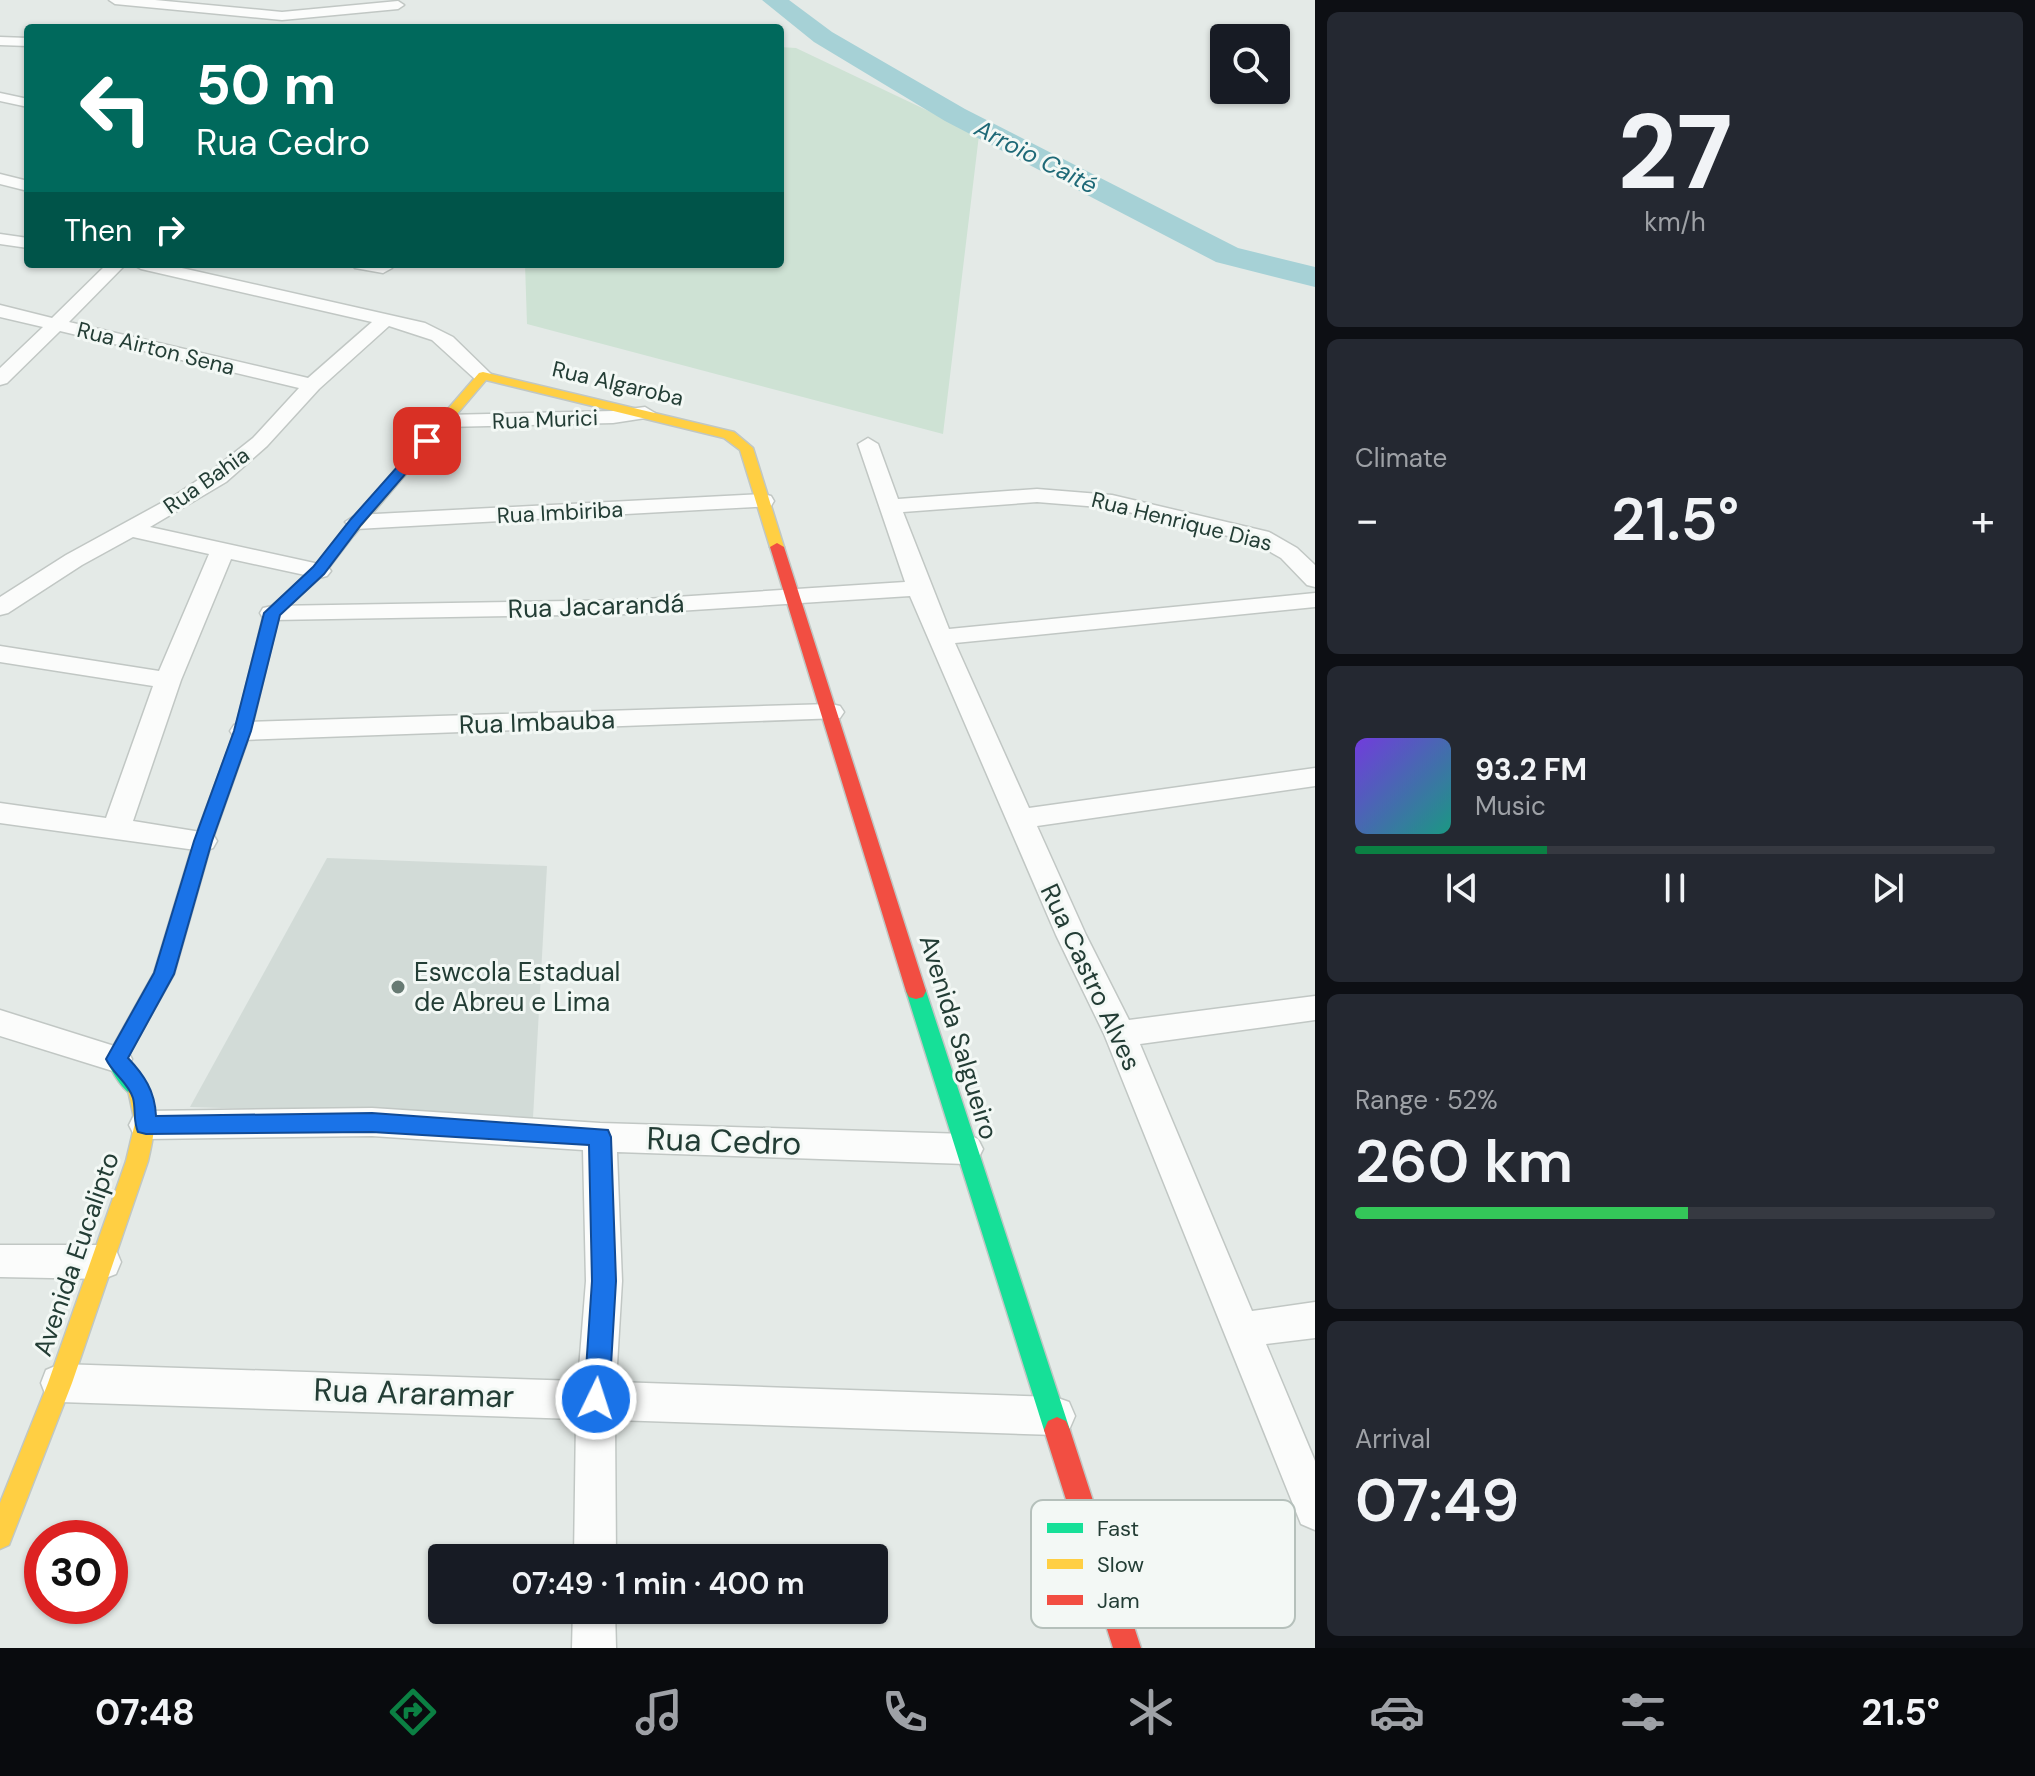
<!DOCTYPE html>
<html lang="en">
<head>
<meta charset="utf-8">
<style>
  :root { --surface:#171b24; --page:#242831; --text:#f1f3f6; --muted:#9ea1a6; --line:#363941; --accent:#0b8043 }
  body { margin:0; font-family:"DM Sans",sans-serif; background:var(--page); color:var(--text); height:100vh; display:flex; flex-direction:column; font-size:30px; white-space:nowrap }
  * { box-sizing:border-box; margin:0 }
  p { font-size:26px; color:var(--muted) }
  .icon { flex:none; width:44px; height:44px; fill:none; stroke:currentColor; stroke-width:2; stroke-linecap:round; stroke-linejoin:round }
  .map { position:relative; flex:1; overflow:hidden }
  .sheet { display:flex; flex-direction:column; gap:12px; padding:12px; background:#0d0f14; width:720px }
  .sheet>* { flex:none }
  .banner { position:absolute; left:24px; top:24px; width:760px; height:244px; border-radius:8px; box-shadow:0 2px 6px #0004; background:#00695c; color:#fff; overflow:hidden }
  .controls { position:absolute; left:1210px; top:24px; display:grid; gap:16px }
  .controls a { display:grid; place-items:center; width:80px; height:80px; border-radius:8px; background:var(--surface); box-shadow:0 2px 6px #0004; font-size:40px }
  .speed { position:absolute; left:24px; top:1520px; display:flex; gap:16px; font-size:40px; font-weight:700; text-align:center }
  .speed>* { display:grid; place-content:center; width:104px; height:104px; border-radius:50%; background:var(--surface); box-shadow:0 2px 6px #0004; line-height:1 }
  .speed .limit { border:12px solid #d22; background:#fff; color:#111 }
  .pin { position:absolute; display:grid; place-items:center; width:68px; height:68px; color:#fff; margin:-34px; border-radius:16px; box-shadow:0 4px 12px #0006 }
  .me { position:absolute; width:88px; margin:-44px; rotate:4deg; stroke-linejoin:round; filter:drop-shadow(0 0 6px #0008) }
  .turn { display:flex; align-items:center; gap:28px; height:168px; padding:0 40px; font-size:36px }
  .turn .icon { width:104px; height:104px; stroke-width:2.5 }
  .turn b { display:block; font-size:56px; line-height:68px }
  .then { display:flex; align-items:center; height:76px; padding:0 40px; background:#0003; gap:16px; font-size:30px }
  .big { font-size:60px; font-weight:600; line-height:1.1 }
  .sheet .card { flex:1; display:flex; flex-direction:column; justify-content:center; gap:12px; min-width:0; padding:0 28px; border-radius:12px; background:var(--page) }
  .sheet .dial { align-items:center; gap:0 }
  .dial b { font-size:104px; line-height:1 }
  .song { display:flex; align-items:center; gap:24px }
  .cover { width:96px; height:96px; border-radius:12px; background:linear-gradient(135deg,hsl(260 70% 55%),hsl(170 70% 35%)) }
  .played { height:8px; border-radius:4px; background:linear-gradient(90deg,var(--accent) 30%,var(--line) 30%) }
  .keys { display:flex; justify-content:space-around; direction:ltr }
  .heat { display:flex; justify-content:space-between; align-items:center; font-size:44px; direction:ltr }
  .charge { height:12px; border-radius:6px; background:linear-gradient(90deg,#34c759 52%,var(--line) 0) }
  .trip { position:absolute; left:428px; top:1544px; width:460px; height:80px; border-radius:8px; background:var(--surface); box-shadow:0 2px 6px #0004; font-weight:600; line-height:80px; text-align:center }
  .dock { display:flex; height:128px; justify-content:space-around; align-items:center; background:#090b0e; color:var(--muted) }
  .dock .icon { width:56px; height:56px }
  .dock .on { color:var(--accent) }
  .dock b { font-size:36px; color:var(--text) }
  main { display:flex; flex:1; min-height:0 }
  .map>svg:first-child { display:block }
  .built { fill:#d2dbd7 }
  .green { fill:#cee2d4 }
  .lines { fill:none; stroke-linecap:round; stroke-linejoin:round }
  .river { fill:#a6d1d6; fill-rule:evenodd }
  .street-casing { stroke:#c1c7c4; stroke-width:3 }
  .fast-casing { stroke:#c0c7c4; stroke-width:3 }
  .slow-casing { stroke:#c0c7c4; stroke-width:3 }
  .jam-casing { stroke:#c0c7c4; stroke-width:3 }
  .street { fill:#fbfcfb; fill-rule:evenodd }
  .fast { fill:#16e098; fill-rule:evenodd }
  .slow { fill:#ffcf43; fill-rule:evenodd }
  .jam { fill:#f24e42; fill-rule:evenodd }
  .route { fill:#1a73e8; stroke:#114b97; stroke-width:2 }
  .poi-dot { fill:#677a73; stroke:#f3f8f5; stroke-width:3 }
  .labels { text-anchor:middle; stroke-width:6; stroke-linejoin:round; paint-order:stroke }
  .far-street-label { font-size:22px; fill:#233d35; stroke:#f3f8f5 }
  .far-water-label { font-size:24px; font-style:italic; fill:#1e6977; stroke:#f3f8f5 }
  .street-label { font-size:26px; fill:#233d35; stroke:#f3f8f5 }
  .poi-label { font-size:26px; fill:#233d35; stroke:#f3f8f5; text-anchor:start }
  .near-street-label { font-size:32px; fill:#233d35; stroke:#f3f8f5 }
  .key { fill:#f3f8f5; stroke:#b5c0bb; stroke-width:2 }
  .key-label { font-size:22px; fill:#233d35 }
</style>
</head>
<body>
<main>
<div class="map">
<svg width="1315" height="1648" viewBox="0 0 1315 1648">
  <rect width="100%" height="100%" fill="#e4eae7"/>
  <path class="built" d="M327 858 547 866 533 1118 190 1107Z"/>
  <path class="green" d="M780 47 796 48 979 135 943 434 527 324 525 264H780Z"/>
  <g class="lines">
    <path class="river" d="M762 0H789L832 32 965 109 1238 248 1315 267V287L1216 262 945 121 814 42Z"/>
    <defs>
      <path id="street" d="M109 0H155L282 12 398 1 404 5 398 9 282 20 115 4Z
        M0 37 28 38V46L0 45Z
        M0 93 28 99V107L0 101Z
        M0 174 28 181V191L0 184Z
        M0 234 28 238V248L0 244Z
        M107 264H126L69 322 308 378 372 322 141 269 132 264H164L425 323 453 337 493 376 490 380H476L432 340 389 326 319 389 267 446 226 482 150 527 319 564 327 566 331 571 327 576 319 578 231 559 181 680 133 821 213 834 217 841 213 848 203 851 0 823V803L106 818 153 686 0 662V646L159 671 209 554 133 537 82 565 8 613 0 615V597L66 555 174 496 210 472 253 438 299 388 60 331 7 383 0 385V368L43 327 0 317V305L52 318Z
        M352 264H388L392 268 383 273 355 268Z
        M645 407 655 413 652 417 613 423 445 427 435 421 445 415 613 411Z
        M868 438 878 444 898 499 1037 489 1112 495 1269 532 1297 548 1315 565V587L1307 585 1281 558 1253 542 1112 508 1037 502 903 512 949 629 1315 593V607L955 643 1029 808 1315 768V786L1037 826 1086 935 1129 1020 1315 996V1020L1140 1044 1252 1311 1315 1302V1338L1266 1344 1315 1461V1530L1301 1524 1104 1034 1056 935 910 596 630 614 272 620 263 618 260 613 263 608 272 606 630 600 905 582 858 444Z
        M763 494 771 496 774 501 771 506 356 529 345 522 356 515Z
        M831 704 840 706 844 712 840 718 243 740 234 737 230 731 234 725 243 722Z
        M0 1010 127 1050 132 1059 127 1068 116 1072 0 1036Z
        M372 1108 600 1123 966 1134 978 1139 983 1149 978 1159 966 1164 617 1152 622 1281 616 1382 1055 1397 1069 1402 1075 1416 1069 1430 1055 1435 615 1420 616 1558H574L576 1419 60 1402 46 1396 41 1383 46 1370 60 1364 578 1381 586 1281 583 1150 372 1136 146 1139 134 1135 129 1125 134 1115 146 1111Z
        M0 1245H103L116 1250 121 1262 116 1274 103 1279 0 1277Z
        M573 1610H615L616 1648H572Z"/>
      <path id="fast" d="M349 528 356 532 324 574 279 615 251 731 212 841 174 974 127 1058 150 1090 146 1096C128 1103 113 1074 106 1059L154 973 194 841 235 731 264 613 314 568 344 529Z
        M916 983 923 985 926 991 1070 1430 1066 1439 1057 1443 1048 1439 1044 1430 906 991 909 985Z"/>
      <path id="slow" d="M483 372 734 432 753 448 784 547 777 551 770 547 740 450 724 438 486 380 354 535H344V529L479 373Z
        M139 1081 146 1084C160 1110 154 1134 148 1161L72 1383 9 1545 0 1549V1503L48 1383 126 1161 135 1123 128 1090 132 1084Z"/>
      <path id="jam" d="M777 543 784 547 926 991 923 997 916 999 909 997 906 991 770 547Z
        M1057 1417 1066 1421 1070 1430 1141 1648H1113L1044 1430 1048 1421Z"/>
    </defs>
    <use href="#street" class="street-casing"/>
    <use href="#fast" class="fast-casing"/>
    <use href="#slow" class="slow-casing"/>
    <use href="#jam" class="jam-casing"/>
    <use href="#street" class="street"/>
    <use href="#fast" class="fast"/>
    <use href="#slow" class="slow"/>
    <use href="#jam" class="jam"/>
  </g>
  <path class="route" d="M422 439 434 441 361 525 324 574 280 615 251 731 212 841 174 974 128 1058C144 1075 155 1091 156 1116L372 1113 608 1130 611 1137 616 1281 609 1399 605 1407 596 1411 587 1407 584 1399 592 1281 589 1145 372 1132 146 1134 138 1132C133 1121 136 1109 133 1098 128 1082 113 1074 106 1059L154 973 194 841 234 731 264 613 313 567 351 519Z"/>
  <circle class="poi-dot" cx="398" cy="987" r="8"/>
  <g class="labels">
    <g class="far-street-label">
      <text transform="translate(156 348) rotate(14)" y="8">Rua Airton Sena</text>
      <text transform="translate(618 383) rotate(13)" y="8">Rua Algaroba</text>
      <text transform="translate(545 419) rotate(-2)" y="8">Rua Murici</text>
      <text transform="translate(206 480) rotate(-35)" y="8">Rua Bahia</text>
      <text transform="translate(560 512) rotate(-3)" y="8">Rua Imbiriba</text>
      <text transform="translate(1182 521) rotate(14)" y="8">Rua Henrique Dias</text>
    </g>
    <g class="far-water-label">
      <text transform="translate(1036 157) rotate(27)" y="8">Arroio Caité</text>
    </g>
    <g class="street-label">
      <text transform="translate(596 606) rotate(-2)" y="9">Rua Jacarandá</text>
      <text transform="translate(537 722) rotate(-2)" y="9">Rua Imbauba</text>
      <text transform="translate(1091 977) rotate(65)" y="9">Rua Castro Alves</text>
      <text transform="translate(959 1037) rotate(73)" y="9">Avenida Salgueiro</text>
      <text transform="translate(76 1254) rotate(-71)" y="9">Avenida Eucalipto</text>
    </g>
    <g class="poi-label">
      <text x="414" y="981">Eswcola Estadual<tspan x="414" dy="30">de Abreu e Lima</tspan></text>
    </g>
    <g class="near-street-label">
      <text transform="translate(724 1141) rotate(2)" y="11">Rua Cedro</text>
      <text transform="translate(414 1393) rotate(2)" y="11">Rua Araramar</text>
    </g>
  </g>
  <rect x="1031" y="1500" width="264" height="128" rx="12" class="key"/>
  <rect x="1047" y="1523" width="36" height="10" fill="#16e098"/>
  <rect x="1047" y="1559" width="36" height="10" fill="#ffcf43"/>
  <rect x="1047" y="1595" width="36" height="10" fill="#f24e42"/>
  <g class="key-label">
    <text x="1097" y="1536">Fast</text>
    <text x="1097" y="1572">Slow</text>
    <text x="1097" y="1608">Jam</text>
  </g>
</svg>
<div class="controls">
<a><svg class="icon" aria-label="search" viewBox="0 0 24 24"><circle cx="10" cy="10" r="6"/><path d="M15 15l6 6"/></svg></a>
</div>
<div class="speed"><div class="limit">30</div></div>
<div class="pin" style="left:427px;top:441px;background:#d93025"><svg class="icon" aria-label="arrive" viewBox="0 0 24 24"><path d="M6 21V4h12l-3 4 3 4H6"/></svg></div>
<svg class="me" style="left:596px;top:1399px" viewBox="-20 -20 40 40"><circle r="17" fill="#1a73e8" stroke="#fff" stroke-width="3"/><path d="M0-11L8 9 0 5-8 9z" fill="#fff"/></svg>
<div class="trip">07:49 · 1 min · 400 m</div>
<div class="banner">
<div class="turn"><svg class="icon" aria-label="left" viewBox="0 0 24 24"><path d="M17 20v-9H6M10 6l-5 5 5 5"/></svg><div><b>50 m</b>Rua Cedro</div></div>
<div class="then">Then<svg class="icon" aria-label="right" viewBox="0 0 24 24"><path d="M7 20v-9h11M14 6l5 5-5 5"/></svg></div>
</div>
</div>
<section class="sheet">
<div class="card dial"><b>27</b><p>km/h</p></div>
<div class="card"><p>Climate</p>
<div class="heat"><a>−</a><b class="big">21.5°</b><a>+</a></div>
</div>
<div class="card">
<div class="song"><i class="cover"></i><div><b>93.2 FM</b><p>Music</p></div></div>
<div class="played"></div>
<div class="keys"><svg class="icon" aria-label="previous" viewBox="0 0 24 24"><path d="M18 5L8 12l10 7zM5 5v14"/></svg><svg class="icon" aria-label="pause" viewBox="0 0 24 24"><path d="M8 5v14M16 5v14"/></svg><svg class="icon" aria-label="next" viewBox="0 0 24 24"><path d="M6 5l10 7-10 7zM19 5v14"/></svg></div>
</div>
<div class="card"><p>Range · 52%</p><b class="big">260 km</b><div class="charge"></div></div>
<div class="card"><p>Arrival</p><b class="big">07:49</b></div>
</section>
</main>
<nav class="dock">
<b>07:48</b>
<svg class="icon on" aria-label="directions" viewBox="0 0 24 24"><path d="M12 3l9 9-9 9-9-9zM9 14v-3h6M13 9l2 2-2 2"/></svg>
<svg class="icon" aria-label="music" viewBox="0 0 24 24"><path d="M9 18V5l10-2v13"/><circle cx="6" cy="18" r="3"/><circle cx="16" cy="16" r="3"/></svg>
<svg class="icon" aria-label="phone" viewBox="0 0 24 24"><path d="M5 4h4l2 5-3 2q2 4 5 5l2-3 5 2v4C11 20 4 13 5 4z"/></svg>
<svg class="icon" aria-label="climate" viewBox="0 0 24 24"><path d="M12 3v18M4 7l16 10M4 17L20 7"/></svg>
<svg class="icon" aria-label="car" viewBox="0 0 24 24"><path d="M5 17H2v-5l4-1 3-4h7l3 4 3 1v5h-3M9 17h6M6 11h13"/><circle cx="7" cy="17" r="2"/><circle cx="17" cy="17" r="2"/></svg>
<svg class="icon" aria-label="filters" viewBox="0 0 24 24"><path d="M4 7h16M4 17h16"/><circle cx="9" cy="7" r="2"/><circle cx="15" cy="17" r="2"/></svg>
<b>21.5°</b>
</nav>
</body>
</html>
